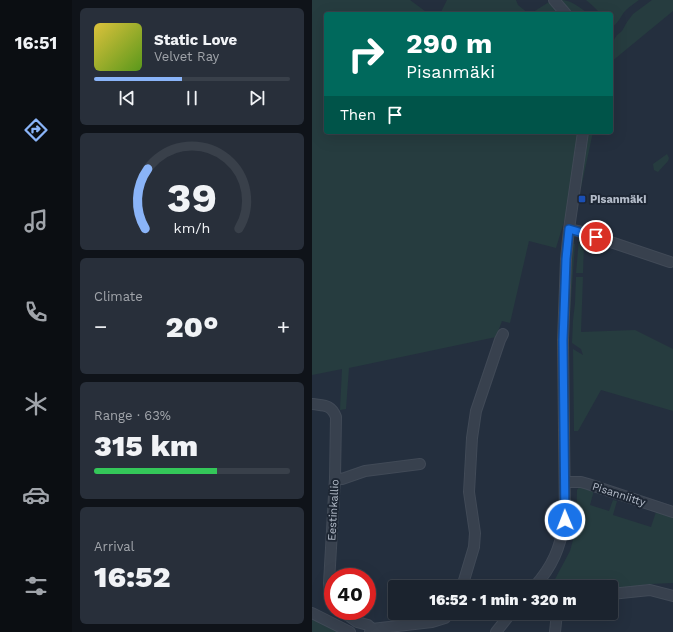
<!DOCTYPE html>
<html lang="en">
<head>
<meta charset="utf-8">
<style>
  :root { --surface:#1b232e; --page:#282f3a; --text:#f1f3f6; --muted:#a0a4aa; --line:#39404a; --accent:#8ab4f8 }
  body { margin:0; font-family:"Work Sans",sans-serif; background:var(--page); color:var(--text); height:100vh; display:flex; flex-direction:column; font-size:15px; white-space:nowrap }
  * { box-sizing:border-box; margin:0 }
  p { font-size:13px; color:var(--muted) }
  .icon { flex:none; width:22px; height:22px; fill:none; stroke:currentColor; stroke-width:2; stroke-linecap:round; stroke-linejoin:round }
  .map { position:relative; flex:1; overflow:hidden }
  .details { display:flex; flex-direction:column; gap:8px; padding:8px; background:#0f1319; width:240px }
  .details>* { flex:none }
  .top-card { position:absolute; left:12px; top:12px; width:289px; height:122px; border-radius:4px; box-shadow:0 4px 16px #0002,0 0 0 1px var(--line); background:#00695c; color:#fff; overflow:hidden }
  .speed { position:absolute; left:12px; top:568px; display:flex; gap:8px; font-size:20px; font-weight:700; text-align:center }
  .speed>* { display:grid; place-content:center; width:52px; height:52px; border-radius:50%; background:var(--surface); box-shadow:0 4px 16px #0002,0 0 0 1px var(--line); line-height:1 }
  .speed .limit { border:6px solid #d22; background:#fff; color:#111 }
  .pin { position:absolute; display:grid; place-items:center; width:34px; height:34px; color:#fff; margin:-17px; border:2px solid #fff; border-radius:50%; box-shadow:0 1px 4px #0007 }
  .me { position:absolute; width:44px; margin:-22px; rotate:359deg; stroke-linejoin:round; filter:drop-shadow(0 0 3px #0008) }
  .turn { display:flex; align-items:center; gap:14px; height:84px; padding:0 16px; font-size:18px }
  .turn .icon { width:52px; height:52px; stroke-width:2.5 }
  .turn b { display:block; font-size:28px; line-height:34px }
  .then { display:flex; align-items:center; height:38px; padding:0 16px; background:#0003; gap:8px; font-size:15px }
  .big { font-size:30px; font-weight:800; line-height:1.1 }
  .details .widget { flex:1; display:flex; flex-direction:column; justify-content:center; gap:6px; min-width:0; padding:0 14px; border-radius:6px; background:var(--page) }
  .details .dial { align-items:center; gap:0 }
  .dial svg { height:104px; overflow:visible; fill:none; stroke:var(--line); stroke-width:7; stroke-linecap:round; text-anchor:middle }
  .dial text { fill:var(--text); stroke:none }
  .song { display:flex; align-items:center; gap:12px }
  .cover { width:48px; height:48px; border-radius:6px; background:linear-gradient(135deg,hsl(50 70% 55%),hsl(90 70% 35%)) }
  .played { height:4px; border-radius:2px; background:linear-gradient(90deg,var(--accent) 45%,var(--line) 45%) }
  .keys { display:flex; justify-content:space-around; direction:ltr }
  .heat { display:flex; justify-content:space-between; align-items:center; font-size:22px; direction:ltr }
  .charge { height:6px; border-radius:3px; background:linear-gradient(90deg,#34c759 63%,var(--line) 0) }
  .trip { position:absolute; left:76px; top:580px; width:230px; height:40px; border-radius:4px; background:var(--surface); box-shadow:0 4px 16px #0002,0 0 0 1px var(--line); font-weight:800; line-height:40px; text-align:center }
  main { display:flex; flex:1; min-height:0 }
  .dock { display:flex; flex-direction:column; width:72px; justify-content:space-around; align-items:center; background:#0b0e12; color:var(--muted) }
  .dock .icon { width:28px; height:28px }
  .dock .on { color:var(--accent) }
  .dock b { font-size:18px; color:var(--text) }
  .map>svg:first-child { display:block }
  .green { fill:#263c3f }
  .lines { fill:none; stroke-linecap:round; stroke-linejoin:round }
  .minor-casing { stroke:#414a57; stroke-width:12 }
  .minor { stroke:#38414e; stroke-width:10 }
  .route-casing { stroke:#114b97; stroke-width:10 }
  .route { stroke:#1a73e8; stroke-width:7 }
  .transit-dot { fill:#1a4fb4; stroke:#1d2633; stroke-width:1.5 }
  .labels { text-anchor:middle; stroke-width:4; stroke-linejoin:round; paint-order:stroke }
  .poi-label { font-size:11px; font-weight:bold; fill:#b4bcc9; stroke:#1d2633; text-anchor:start }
  .street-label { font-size:11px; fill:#b4bcc9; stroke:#1d2633 }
</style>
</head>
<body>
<main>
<nav class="dock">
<b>16:51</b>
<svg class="icon on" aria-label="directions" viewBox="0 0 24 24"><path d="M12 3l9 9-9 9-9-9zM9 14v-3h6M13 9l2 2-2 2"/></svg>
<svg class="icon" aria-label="music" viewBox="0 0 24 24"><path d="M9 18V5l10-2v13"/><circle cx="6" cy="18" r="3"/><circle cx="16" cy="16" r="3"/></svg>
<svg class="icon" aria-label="phone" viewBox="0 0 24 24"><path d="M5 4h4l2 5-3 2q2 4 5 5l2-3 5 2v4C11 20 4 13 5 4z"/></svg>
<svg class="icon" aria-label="climate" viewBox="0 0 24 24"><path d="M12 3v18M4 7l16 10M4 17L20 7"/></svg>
<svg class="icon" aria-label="car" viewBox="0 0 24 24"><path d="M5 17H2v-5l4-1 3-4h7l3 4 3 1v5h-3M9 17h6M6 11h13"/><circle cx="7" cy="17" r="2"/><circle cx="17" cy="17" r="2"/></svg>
<svg class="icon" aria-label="filters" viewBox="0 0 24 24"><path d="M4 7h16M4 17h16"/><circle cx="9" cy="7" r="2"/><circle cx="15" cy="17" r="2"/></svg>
</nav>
<section class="details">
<div class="widget">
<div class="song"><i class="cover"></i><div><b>Static Love</b><p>Velvet Ray</p></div></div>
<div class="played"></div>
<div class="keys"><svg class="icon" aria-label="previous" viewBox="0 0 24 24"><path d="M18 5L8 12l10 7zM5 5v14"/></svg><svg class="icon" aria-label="pause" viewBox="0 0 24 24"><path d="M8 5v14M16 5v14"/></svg><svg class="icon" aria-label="next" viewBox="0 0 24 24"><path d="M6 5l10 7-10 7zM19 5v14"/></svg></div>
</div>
<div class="widget dial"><svg viewBox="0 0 100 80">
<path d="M14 69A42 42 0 1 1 86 69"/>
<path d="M14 69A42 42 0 0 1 16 23" stroke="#8ab4f8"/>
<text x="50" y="56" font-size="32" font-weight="700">39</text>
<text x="50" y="72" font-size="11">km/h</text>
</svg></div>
<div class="widget"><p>Climate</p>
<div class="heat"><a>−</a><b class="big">20°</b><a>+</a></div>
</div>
<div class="widget"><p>Range · 63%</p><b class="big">315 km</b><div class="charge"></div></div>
<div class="widget"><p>Arrival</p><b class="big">16:52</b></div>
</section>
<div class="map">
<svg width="361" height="632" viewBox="0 0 361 632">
  <rect width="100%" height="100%" fill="#242f3e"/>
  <path class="green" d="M0 0H98L117 14H14V132H267L259 190 254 215 244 248 217 241 198 323 190 321 184 337 37 368 34 409 28 410 30 369 0 375Z
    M135 0H204L206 5 217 14H128Z
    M248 0C260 0 268 8 277 14H261Z
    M274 0H327C323 3 318 6 314 10 309 15 306 25 299 27V14H289L281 6Z
    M340 0H361V11L299 62V48L301 41 305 35 310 31 315 22 321 14Z
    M237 2 249 14H218Z
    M276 132H281L269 188V179Z
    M355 154 357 158 356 161 346 172 342 170 341 164Z
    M271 236 282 240V243L277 241 272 244 271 273H264L267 239 268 237Z
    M261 244H263L258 315 257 319 259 270Z
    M264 277H271L269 332 323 330 361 349V411L289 390 266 431H262L261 349 271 355 269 349 260 343 261 320 263 303Z
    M267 487H271L281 490V494L278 505 297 511 301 500 305 501 301 515 339 527 345 509 359 515 361 518V583L338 584 299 590V587H246L242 581 258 551 264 529 265 490Z
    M0 618 28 632H0Z"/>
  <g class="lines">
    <defs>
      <path id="minor" d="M242 0 254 14
        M257 229 266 231 358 262
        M0 404C12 406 19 404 24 417L23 478 17 583 18 592 21 602
        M23 478 30 479 53 471 108 464
        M253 482H269L276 484 361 512
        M228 580 237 587
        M150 587 162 547 163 533 157 492 160 438 164 411 188 340 191 334
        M222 587C241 566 248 548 253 520L251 340 254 259 257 229 271 132
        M299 594 338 590 361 596
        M30 611 45 622 56 625 60 629 58 632
        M0 613 38 632
        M60 629 120 622 133 618 138 613
        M184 632 199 613
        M243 632 245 613"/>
    </defs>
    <use href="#minor" class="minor-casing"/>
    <use href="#minor" class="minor"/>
  </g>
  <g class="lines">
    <defs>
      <path id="route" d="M253 520 251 340 254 259 257 229 284 237"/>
    </defs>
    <use href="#route" class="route-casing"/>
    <use href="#route" class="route"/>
  </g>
  <rect class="transit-dot" x="266" y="195" width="8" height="8" rx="2"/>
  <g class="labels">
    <g class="poi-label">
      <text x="278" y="203">Pisanmäki</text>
    </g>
    <g class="street-label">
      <text transform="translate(307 494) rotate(18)" y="4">Pisanniitty</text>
      <text transform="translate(21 510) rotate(-87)" y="4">Eestinkallio</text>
    </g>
  </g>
</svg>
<div class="speed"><div class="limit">40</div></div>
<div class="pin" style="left:284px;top:237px;background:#d93025"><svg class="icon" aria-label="arrive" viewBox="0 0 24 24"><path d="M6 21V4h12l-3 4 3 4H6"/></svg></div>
<svg class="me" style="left:253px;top:520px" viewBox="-20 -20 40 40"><circle r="17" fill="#1a73e8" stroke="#fff" stroke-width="3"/><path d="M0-11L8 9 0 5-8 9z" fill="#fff"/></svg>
<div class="trip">16:52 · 1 min · 320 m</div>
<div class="top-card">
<div class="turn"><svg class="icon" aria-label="right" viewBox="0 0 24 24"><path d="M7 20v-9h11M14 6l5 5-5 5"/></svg><div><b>290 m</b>Pisanmäki</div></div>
<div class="then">Then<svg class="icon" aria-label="arrive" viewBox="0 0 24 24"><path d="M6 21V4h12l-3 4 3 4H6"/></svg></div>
</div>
</div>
</main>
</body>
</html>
